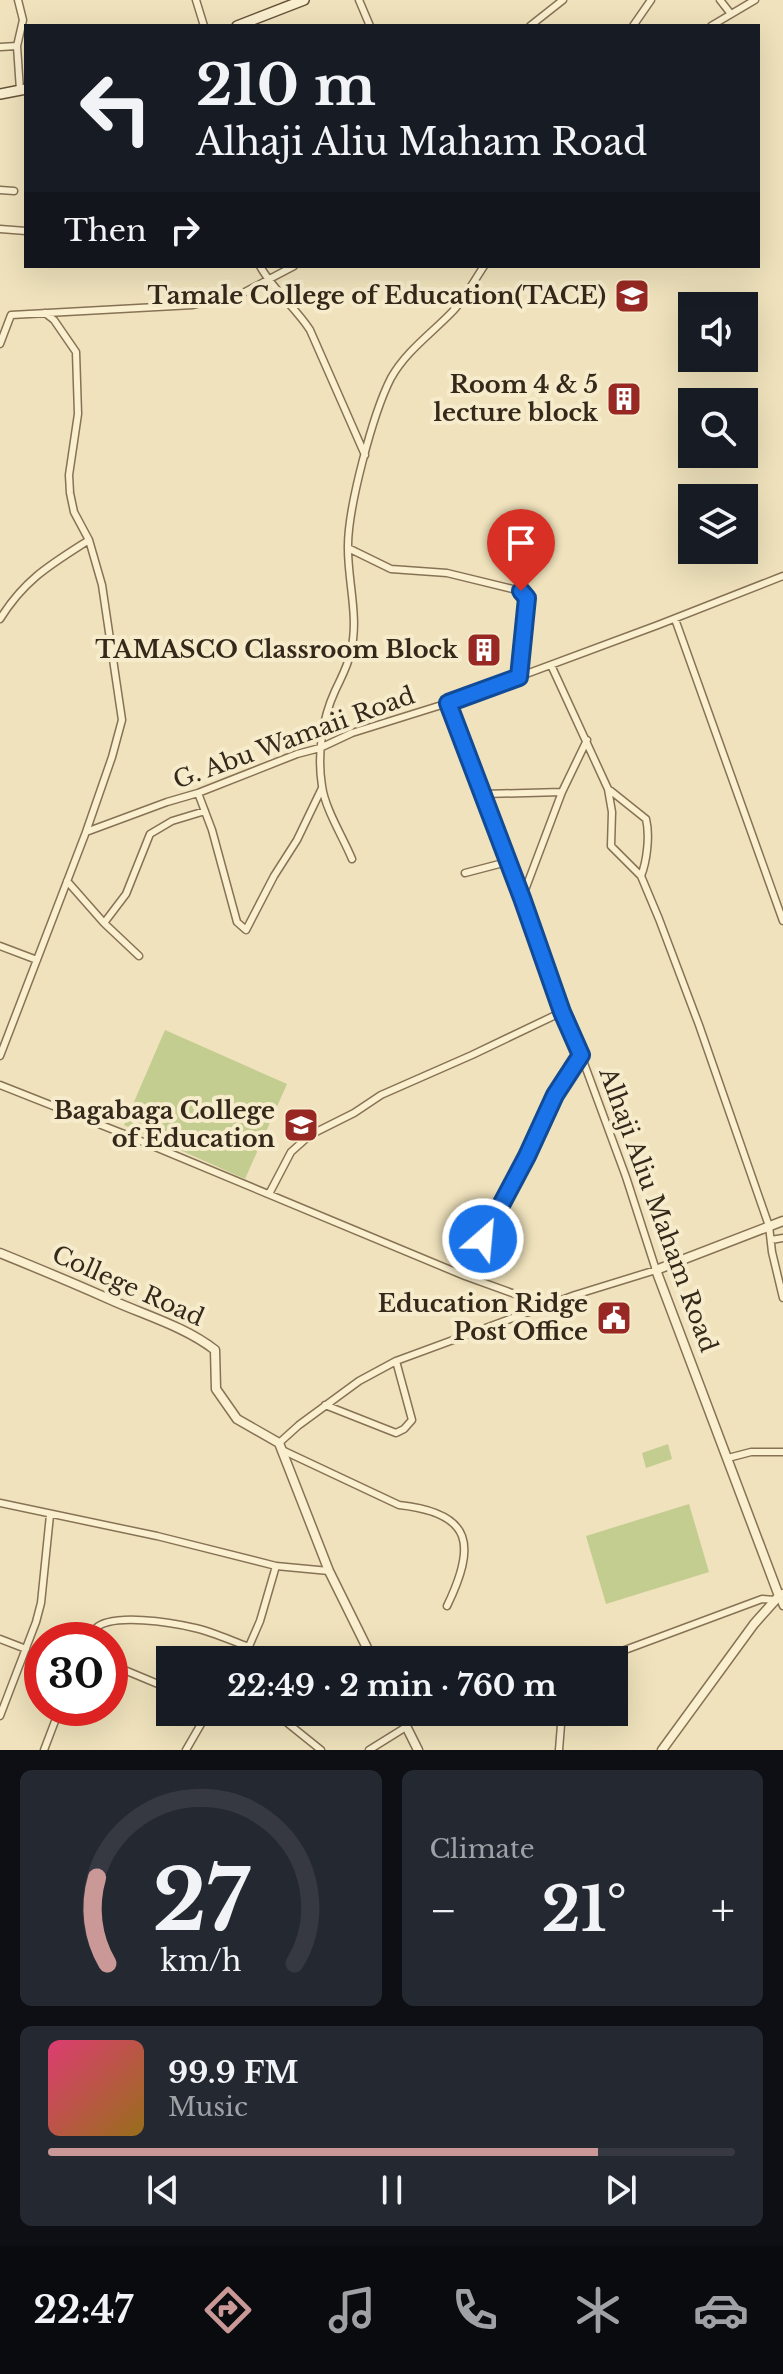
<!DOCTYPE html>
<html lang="en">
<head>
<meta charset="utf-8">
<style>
  :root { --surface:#171b24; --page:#242831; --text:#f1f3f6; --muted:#9ea1a6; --line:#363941; --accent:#c99897 }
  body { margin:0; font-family:"Libre Baskerville",serif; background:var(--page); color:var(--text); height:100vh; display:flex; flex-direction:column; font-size:30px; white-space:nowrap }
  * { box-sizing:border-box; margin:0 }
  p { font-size:26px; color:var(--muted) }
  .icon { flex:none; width:44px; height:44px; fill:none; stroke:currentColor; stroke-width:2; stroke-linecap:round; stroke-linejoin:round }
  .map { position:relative; height:1750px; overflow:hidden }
  .details { display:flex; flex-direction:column; gap:20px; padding:20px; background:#0d0f14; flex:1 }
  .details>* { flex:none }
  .banner { position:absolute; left:24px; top:24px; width:736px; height:244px; border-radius:0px; box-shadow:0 8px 32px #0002; background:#171b24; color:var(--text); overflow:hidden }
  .fabs { position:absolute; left:678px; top:292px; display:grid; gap:16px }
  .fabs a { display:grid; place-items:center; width:80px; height:80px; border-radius:0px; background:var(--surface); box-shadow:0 8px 32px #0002; font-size:40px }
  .speed { position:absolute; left:24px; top:1622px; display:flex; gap:16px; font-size:40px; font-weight:700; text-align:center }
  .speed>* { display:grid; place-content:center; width:104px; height:104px; border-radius:50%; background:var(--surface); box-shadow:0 8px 32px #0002; line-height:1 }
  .speed .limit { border:12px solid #d22; background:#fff; color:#111 }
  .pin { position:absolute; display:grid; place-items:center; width:68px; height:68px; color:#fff; margin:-82px -34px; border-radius:50% 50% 50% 0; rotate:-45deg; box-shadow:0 0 8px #0007 }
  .pin .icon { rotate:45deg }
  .me { position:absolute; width:88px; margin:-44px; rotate:27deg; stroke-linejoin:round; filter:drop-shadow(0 0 6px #0008) }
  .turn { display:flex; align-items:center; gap:28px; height:168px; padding:0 40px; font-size:36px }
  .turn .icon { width:104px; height:104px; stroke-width:2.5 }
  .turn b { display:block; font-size:56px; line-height:68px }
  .then { display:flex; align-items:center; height:76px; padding:0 40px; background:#0003; gap:16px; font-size:30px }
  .big { font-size:60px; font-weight:800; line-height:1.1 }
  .details .card { flex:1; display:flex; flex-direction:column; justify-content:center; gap:12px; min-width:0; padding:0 28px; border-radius:12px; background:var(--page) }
  .details .dial { align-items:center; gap:0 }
  .dial svg { height:208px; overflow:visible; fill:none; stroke:var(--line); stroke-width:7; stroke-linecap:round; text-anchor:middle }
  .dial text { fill:var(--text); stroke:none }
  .song { display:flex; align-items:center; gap:24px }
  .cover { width:96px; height:96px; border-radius:12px; background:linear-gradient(135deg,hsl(340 70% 55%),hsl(40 70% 35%)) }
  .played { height:8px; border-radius:4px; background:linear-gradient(90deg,var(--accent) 80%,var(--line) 80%) }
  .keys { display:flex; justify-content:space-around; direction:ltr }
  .heat { display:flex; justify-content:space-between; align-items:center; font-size:44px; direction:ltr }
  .details .tiles { flex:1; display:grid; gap:20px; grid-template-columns:1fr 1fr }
  .card:last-child { grid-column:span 2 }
  .trip { position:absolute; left:156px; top:1646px; width:472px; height:80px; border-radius:0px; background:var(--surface); box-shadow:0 8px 32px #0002; font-weight:800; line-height:80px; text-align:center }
  .tabs { display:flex; height:128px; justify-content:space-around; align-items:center; background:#090b0e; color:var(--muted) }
  .tabs .icon { width:56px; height:56px }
  .tabs .on { color:var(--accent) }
  .tabs b { font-size:36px; color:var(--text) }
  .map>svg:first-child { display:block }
  .green { fill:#c3cd90 }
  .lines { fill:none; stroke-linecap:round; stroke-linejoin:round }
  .minor-casing { stroke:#877255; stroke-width:9 }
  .tertiary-casing { stroke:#877255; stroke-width:11 }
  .secondary-casing { stroke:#685339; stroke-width:12 }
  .minor { stroke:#faefcf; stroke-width:6 }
  .tertiary { stroke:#faefcf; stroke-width:8 }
  .secondary { stroke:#faefcf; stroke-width:9 }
  .route-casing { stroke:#114b97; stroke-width:20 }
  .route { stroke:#1a73e8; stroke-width:14 }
  .labels { text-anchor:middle; stroke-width:8; stroke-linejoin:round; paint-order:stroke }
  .poi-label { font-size:24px; font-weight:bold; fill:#35291b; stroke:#f6eccc; text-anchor:end }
  .street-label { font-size:24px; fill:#35291b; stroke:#f6eccc }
</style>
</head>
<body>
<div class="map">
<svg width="783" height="1750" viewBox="0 0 783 1750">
  <rect width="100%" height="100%" fill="#efe2bc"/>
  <path class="green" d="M165 1030 287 1084 245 1179 124 1125Z
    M668 1444 672 1459 646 1468 642 1453Z
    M689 1504 709 1572 606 1604 586 1536Z"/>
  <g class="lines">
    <defs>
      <path id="minor" d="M18 0 23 20 17 46 20 90
        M196 0 204 26
        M359 0 370 26
        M720 0 731 14
        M530 26 563 0
        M633 26 651 0
        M711 26 755 0
        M0 47 17 46
        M0 190 14 191
        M0 229 26 231
        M260 266C273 290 295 307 310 330L365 455
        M45 313 54 320 76 352 78 414 69 475 70 493 74 512 89 540 102 585 122 720 112 757 86 832
        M0 344 11 315 193 305 245 292 294 266
        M348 548 391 569 447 573 521 591 527 598 519 677
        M0 619C25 579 50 565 89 540
        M675 619 783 921
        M551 665 608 789 612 812 611 846 641 876 659 919 699 1025 769 1226 772 1252 783 1298
        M611 791 646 819C650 835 647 861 641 876
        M198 793 212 830 237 922 246 930 274 876 297 840 322 788
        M484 794 562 792
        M352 859C343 837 325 809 322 786 317 755 322 719 335 691 341 678 348 666 351 651 359 617 348 583 348 549 347 510 373 413 391 378 406 351 432 333 453 311 465 298 474 281 484 266
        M465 873 507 862
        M67 881 104 923 126 894 150 834 172 821 205 811
        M522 898 562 792 587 740
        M104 923 139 956
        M0 946 37 960
        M0 1056 86 832 167 802 198 793 297 754 320 748 352 733 448 703 658 625 783 576
        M0 1085 124 1134 465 1276 545 1305
        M269 1194 291 1152 310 1135 354 1113 381 1095 472 1055 562 1012
        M771 1240 783 1238
        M465 1276 527 1156 555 1095 581 1055
        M325 1405 396 1433 404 1429 412 1420 396 1361
        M279 1443 299 1425 359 1381 396 1361 575 1295 656 1270 626 1177 581 1055 562 1012 522 898 448 703
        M282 1450 399 1505C474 1513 476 1546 447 1606
        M728 1458 751 1452H783
        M0 1503 157 1536 276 1566 329 1571
        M783 1593 779 1596 783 1606
        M0 1639 26 1649
        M89 1640C90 1639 94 1630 95 1629 111 1612 174 1623 195 1628 213 1632 232 1641 249 1647
        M243 1660 260 1621 276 1566
        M598 1660 762 1599 775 1600
        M110 1664 170 1689
        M275 1713 321 1750
        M0 1716 36 1622 41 1603 50 1515
        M44 1750 60 1708
        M186 1750 208 1712
        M369 1750 406 1727
        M559 1750 562 1712"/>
      <path id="tertiary" d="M0 1253C37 1268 73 1283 109 1299 144 1315 184 1326 215 1350L216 1389 237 1419 279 1443 329 1571 373 1660
        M399 1712 418 1750
        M662 1750 754 1624 779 1596 656 1270 783 1221"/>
      <path id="secondary" d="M237 26 304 0
        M0 94 26 89"/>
    </defs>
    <use href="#minor" class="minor-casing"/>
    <use href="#tertiary" class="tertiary-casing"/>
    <use href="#secondary" class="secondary-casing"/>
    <use href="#minor" class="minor"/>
    <use href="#tertiary" class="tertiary"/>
    <use href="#secondary" class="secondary"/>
  </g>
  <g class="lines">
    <defs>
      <path id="route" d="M483 1239 527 1156 555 1095 581 1055 562 1012 522 898 448 703 519 677 527 598 521 591"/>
    </defs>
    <use href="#route" class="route-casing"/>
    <use href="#route" class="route"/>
  </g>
  <defs>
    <symbol id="university-square" viewBox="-11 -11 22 22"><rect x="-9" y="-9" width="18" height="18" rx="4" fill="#982823" stroke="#f6eccc"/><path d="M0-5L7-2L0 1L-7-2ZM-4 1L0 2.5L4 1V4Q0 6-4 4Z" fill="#fff"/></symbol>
    <symbol id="building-square" viewBox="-11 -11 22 22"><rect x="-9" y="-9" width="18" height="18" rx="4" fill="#982823" stroke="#f6eccc"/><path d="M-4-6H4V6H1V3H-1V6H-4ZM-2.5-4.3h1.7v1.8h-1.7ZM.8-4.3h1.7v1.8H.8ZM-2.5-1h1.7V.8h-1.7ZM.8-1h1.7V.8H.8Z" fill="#fff"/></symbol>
    <symbol id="civic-square" viewBox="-11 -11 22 22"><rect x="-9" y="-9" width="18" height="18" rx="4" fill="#982823" stroke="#f6eccc"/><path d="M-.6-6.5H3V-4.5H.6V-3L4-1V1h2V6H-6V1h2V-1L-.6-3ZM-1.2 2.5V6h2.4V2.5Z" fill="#fff"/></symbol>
  </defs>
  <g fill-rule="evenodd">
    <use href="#university-square" x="612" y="276" width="40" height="40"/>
    <use href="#building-square" x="604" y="379" width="40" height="40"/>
    <use href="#building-square" x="464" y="630" width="40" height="40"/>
    <use href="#university-square" x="281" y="1105" width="40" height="40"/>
    <use href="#civic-square" x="594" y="1298" width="40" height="40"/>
  </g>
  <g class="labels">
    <g class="poi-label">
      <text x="606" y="304">Tamale College of Education(TACE)</text>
      <text x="598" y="393">Room 4 &amp; 5<tspan x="598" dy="28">lecture block</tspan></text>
      <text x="458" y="658">TAMASCO Classroom Block</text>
      <text x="275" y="1119">Bagabaga College<tspan x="275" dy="28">of Education</tspan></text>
      <text x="588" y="1312">Education Ridge<tspan x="588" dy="28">Post Office</tspan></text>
    </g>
    <g class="street-label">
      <text transform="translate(294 738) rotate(-20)" y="8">G. Abu Wamaii Road</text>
      <text transform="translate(658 1210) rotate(70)" y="8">Alhaji Aliu Maham Road</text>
      <text transform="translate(128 1286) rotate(24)" y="8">College Road</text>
    </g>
  </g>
</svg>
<div class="fabs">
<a><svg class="icon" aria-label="sound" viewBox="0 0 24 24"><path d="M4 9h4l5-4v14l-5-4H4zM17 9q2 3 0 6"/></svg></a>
<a><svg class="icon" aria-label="search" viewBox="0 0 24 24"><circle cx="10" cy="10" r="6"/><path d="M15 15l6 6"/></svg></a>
<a><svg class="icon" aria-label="layers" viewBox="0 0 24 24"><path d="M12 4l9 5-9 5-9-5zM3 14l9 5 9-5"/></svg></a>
</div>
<div class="speed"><div class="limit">30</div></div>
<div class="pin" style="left:521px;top:591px;background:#d93025"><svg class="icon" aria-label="arrive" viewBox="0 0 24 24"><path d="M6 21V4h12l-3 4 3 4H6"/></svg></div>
<svg class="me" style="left:483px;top:1239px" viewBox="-20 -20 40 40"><circle r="17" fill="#1a73e8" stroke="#fff" stroke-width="3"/><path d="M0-11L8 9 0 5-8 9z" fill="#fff"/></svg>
<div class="trip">22:49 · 2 min · 760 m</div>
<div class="banner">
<div class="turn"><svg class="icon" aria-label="left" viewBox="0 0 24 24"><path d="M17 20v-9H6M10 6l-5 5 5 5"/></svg><div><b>210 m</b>Alhaji Aliu Maham Road</div></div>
<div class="then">Then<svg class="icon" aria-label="right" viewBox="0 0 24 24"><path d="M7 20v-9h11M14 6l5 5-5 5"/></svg></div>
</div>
</div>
<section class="details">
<div class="tiles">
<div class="card dial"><svg viewBox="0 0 100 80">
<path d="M14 69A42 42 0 1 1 86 69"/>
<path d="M14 69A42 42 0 0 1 10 36" stroke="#c99897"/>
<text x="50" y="56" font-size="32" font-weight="700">27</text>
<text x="50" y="72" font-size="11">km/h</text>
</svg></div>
<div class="card"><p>Climate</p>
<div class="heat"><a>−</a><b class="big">21°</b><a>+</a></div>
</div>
<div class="card">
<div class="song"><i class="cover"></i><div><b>99.9 FM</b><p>Music</p></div></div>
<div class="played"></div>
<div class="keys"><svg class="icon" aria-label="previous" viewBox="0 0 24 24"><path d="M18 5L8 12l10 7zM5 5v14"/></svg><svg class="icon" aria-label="pause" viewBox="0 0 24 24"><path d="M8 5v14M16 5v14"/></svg><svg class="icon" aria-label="next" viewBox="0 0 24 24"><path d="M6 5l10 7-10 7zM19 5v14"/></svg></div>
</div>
</div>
</section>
<nav class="tabs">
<b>22:47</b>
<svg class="icon on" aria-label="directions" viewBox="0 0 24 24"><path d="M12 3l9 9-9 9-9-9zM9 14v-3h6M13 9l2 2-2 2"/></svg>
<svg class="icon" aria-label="music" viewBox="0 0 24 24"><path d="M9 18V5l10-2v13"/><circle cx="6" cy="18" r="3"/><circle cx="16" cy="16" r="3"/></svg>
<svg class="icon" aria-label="phone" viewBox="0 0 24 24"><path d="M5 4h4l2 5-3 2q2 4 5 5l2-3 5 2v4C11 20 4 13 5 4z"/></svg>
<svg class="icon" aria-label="climate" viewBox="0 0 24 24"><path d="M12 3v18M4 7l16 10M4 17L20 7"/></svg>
<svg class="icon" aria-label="car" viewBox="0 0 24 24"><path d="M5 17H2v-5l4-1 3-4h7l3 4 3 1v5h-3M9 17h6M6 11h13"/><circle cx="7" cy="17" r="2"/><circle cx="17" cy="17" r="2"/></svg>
</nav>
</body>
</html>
